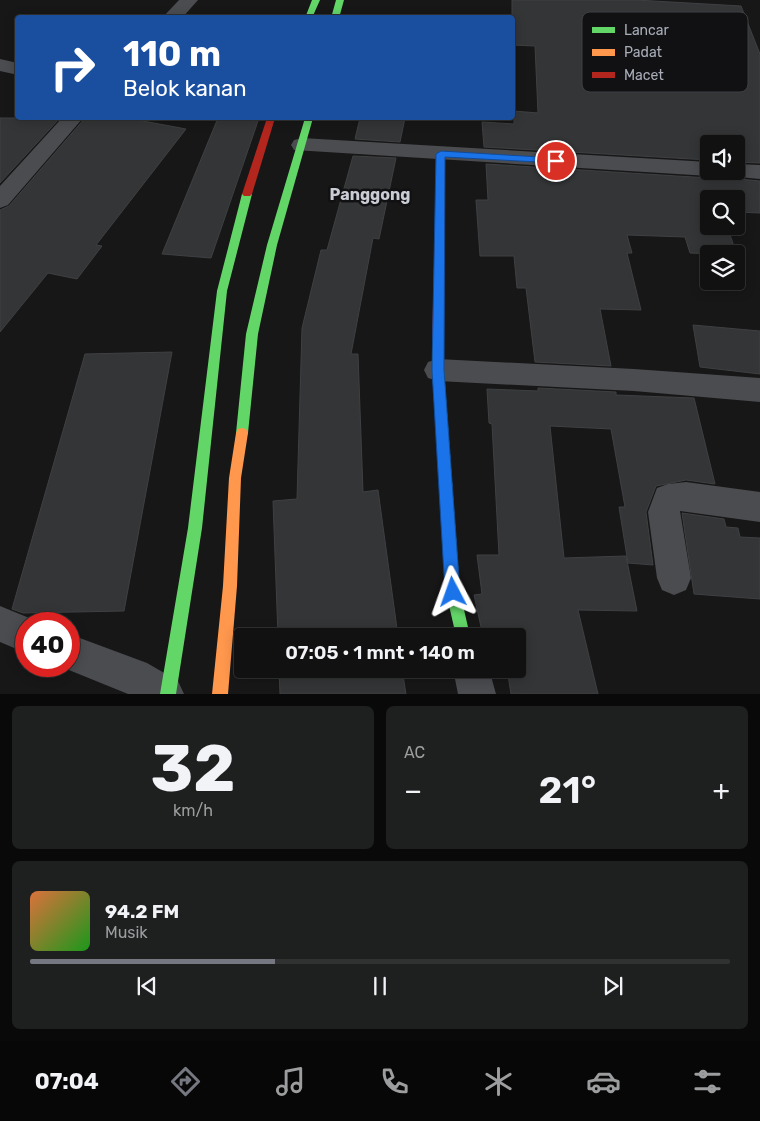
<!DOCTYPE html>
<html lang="id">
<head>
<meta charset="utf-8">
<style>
  :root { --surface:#111; --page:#1e1f1f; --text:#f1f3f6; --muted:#9c9d9f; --line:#303131; --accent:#757880 }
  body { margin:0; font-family:Rubik,sans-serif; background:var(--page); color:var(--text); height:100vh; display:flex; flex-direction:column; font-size:19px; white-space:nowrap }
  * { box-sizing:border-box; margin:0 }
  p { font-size:16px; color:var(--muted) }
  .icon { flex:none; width:28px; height:28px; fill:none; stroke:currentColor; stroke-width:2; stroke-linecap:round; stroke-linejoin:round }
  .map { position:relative; height:694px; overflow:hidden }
  .panel { display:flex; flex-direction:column; gap:12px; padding:12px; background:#090909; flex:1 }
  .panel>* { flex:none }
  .hud { position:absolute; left:15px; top:15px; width:500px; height:105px; border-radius:5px; box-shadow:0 2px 12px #0003,0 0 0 1px var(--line); background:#1a4fa0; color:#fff; overflow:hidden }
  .controls { position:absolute; left:700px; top:135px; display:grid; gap:10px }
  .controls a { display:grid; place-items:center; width:45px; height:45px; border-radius:5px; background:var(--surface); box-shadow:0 2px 12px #0003,0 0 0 1px var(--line); font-size:25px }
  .speed { position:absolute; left:15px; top:612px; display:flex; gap:10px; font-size:25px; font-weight:700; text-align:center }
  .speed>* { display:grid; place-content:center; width:65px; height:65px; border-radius:50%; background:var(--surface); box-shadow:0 2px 12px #0003,0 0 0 1px var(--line); line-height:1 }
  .speed .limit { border:8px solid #d22; background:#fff; color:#111 }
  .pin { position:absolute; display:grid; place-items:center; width:42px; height:42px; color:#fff; margin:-21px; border:2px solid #fff; border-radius:50%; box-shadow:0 1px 5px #0007 }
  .me { position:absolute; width:55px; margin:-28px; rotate:356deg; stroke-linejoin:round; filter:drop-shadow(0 0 4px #0008) }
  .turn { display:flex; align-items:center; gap:18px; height:105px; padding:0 25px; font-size:22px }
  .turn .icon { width:65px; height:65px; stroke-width:2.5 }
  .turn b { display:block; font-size:35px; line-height:42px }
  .big { font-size:38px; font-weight:600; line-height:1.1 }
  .panel .widget { flex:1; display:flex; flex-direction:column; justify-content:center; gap:8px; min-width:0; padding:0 18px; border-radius:8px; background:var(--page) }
  .panel .dial { align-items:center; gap:0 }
  .dial b { font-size:65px; line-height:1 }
  .song { display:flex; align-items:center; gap:15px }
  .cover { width:60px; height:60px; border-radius:8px; background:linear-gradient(135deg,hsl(20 70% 55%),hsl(120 70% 35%)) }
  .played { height:5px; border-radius:2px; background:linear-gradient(90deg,var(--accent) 35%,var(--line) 35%) }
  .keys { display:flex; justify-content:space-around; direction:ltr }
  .heat { display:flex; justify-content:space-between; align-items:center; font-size:28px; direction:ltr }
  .panel .tiles { flex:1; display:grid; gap:12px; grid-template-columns:1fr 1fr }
  .widget:last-child { grid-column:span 2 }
  .trip { position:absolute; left:234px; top:628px; width:292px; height:50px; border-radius:5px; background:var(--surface); box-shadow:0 2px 12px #0003,0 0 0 1px var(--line); font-weight:600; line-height:50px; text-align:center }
  .dock { display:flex; height:80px; justify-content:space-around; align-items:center; background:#070707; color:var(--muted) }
  .dock .icon { width:35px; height:35px }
  .dock .on { color:var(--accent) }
  .dock b { font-size:22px; color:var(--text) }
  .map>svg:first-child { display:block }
  .building { fill:#343537; stroke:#3f4043 }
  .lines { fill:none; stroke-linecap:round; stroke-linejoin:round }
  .street { fill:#4b4c50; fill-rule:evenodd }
  .fast { fill:#63d668; fill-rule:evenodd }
  .slow { fill:#ff974d; fill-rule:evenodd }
  .jam { fill:#b3261e; fill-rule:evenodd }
  .route { fill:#1a73e8; stroke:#114b97 }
  .labels { text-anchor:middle; stroke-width:5; stroke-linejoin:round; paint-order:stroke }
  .quarter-label { font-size:16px; font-weight:bold; fill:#c9ccd4; stroke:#111113 }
  .key { fill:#111113; stroke:#3e4045; stroke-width:1 }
  .key-label { font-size:14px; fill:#a8adb8 }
</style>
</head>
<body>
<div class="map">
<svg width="760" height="694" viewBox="0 0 760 694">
  <rect width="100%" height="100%" fill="#171717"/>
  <path class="building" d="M512 0H636L741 6 760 54V163L736 162V144H709V160L484 147 482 122 514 124V111L538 113 535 46 512 45Z
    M0 118H60L0 183Z
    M85 118H127L186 129 96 245 102 246 77 279 48 273 0 332V210L9 206Z
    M218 118H259L211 258 162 254Z
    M360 118H405L400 142 355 139Z
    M353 156 396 158 379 239 373 238 351 354H358L363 492 378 490 398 636H278L273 501 297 499 302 328 321 250H327Z
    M486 164 709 178 723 171 728 178 760 181V213L736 212V199H709V226H727L737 255 690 253 685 237 627 235 632 253H627L641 310 600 309 611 366 535 362 526 288H517L514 256H480L476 200H488Z
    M693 325 760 331V374L700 367Z
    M172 352 124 611 23 613 12 609 85 354Z
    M538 388 616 392V395L694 398 715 484 686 480 656 486 646 512 653 565 628 563 619 507H625L611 429 550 426 564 558 626 556 637 611 578 610 598 694H511L507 669H518V636H483L474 595 482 594 477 555H499L492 424 489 423 487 389 538 391Z
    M682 513 724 519 726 527 738 528 740 537 760 538V599L694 594Z
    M279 669H402L406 694H280Z"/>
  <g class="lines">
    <path class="street" d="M179 0H198L182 18H162Z
      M0 59 18 63V75L0 71Z
      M62 118H83L8 205 0 208V186Z
      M302 138 709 162V171H719L709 176 294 150 291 145 294 140Z
      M736 164 760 165V179L728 176 725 171H736Z
      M438 359 634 369 760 378V402L634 391 438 381 428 378 424 370 428 362Z
      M686 482 760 492V522L680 511 691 578 686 590 674 595 662 590 657 578 648 512 657 488 668 484Z
      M0 606 39 622 26 624V653L0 642Z
      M69 634 147 663 178 681 184 694H128L59 666H69Z
      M453 669H489L496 694H458Z"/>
    <path class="fast" d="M312 0H320L312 18H305Z
      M336 0H344L339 18H331Z
      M305 118H313L277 245 258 334 248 433 246 437 242 438 238 437 236 433 246 334 267 245Z
      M247 191 252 194 227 291 202 528 176 694H160L188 528 217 291 242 194Z
      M438 335 442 336 444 339V370L460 592 470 636H456L446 592 432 370V339L434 336Z"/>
    <path class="slow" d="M242 428 246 429 248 433 241 478 237 586 228 694H212L223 586 229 478 236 433 238 429Z"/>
    <path class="jam" d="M267 118H275L252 194 250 196H244L242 194Z
      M441 151 445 154 444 339 442 342H434L432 339 437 154Z"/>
  </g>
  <path class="route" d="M441 151 556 158 560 161 556 163 445 157 444 370 460 592 458 597 453 599 448 597 445 592 432 370 436 154Z"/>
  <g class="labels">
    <g class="quarter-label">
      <text x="370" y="200">Panggong</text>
    </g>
  </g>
  <rect x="582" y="12" width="166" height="80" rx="8" class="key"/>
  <rect x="592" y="27" width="23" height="6" fill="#63d668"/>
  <rect x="592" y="49" width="23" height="7" fill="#ff974d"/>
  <rect x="592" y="72" width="23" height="6" fill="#b3261e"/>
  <g class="key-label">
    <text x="624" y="35">Lancar</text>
    <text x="624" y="57">Padat</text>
    <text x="624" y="80">Macet</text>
  </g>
</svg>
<div class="controls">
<a><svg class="icon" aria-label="sound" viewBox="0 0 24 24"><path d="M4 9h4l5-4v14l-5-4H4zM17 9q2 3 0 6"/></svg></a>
<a><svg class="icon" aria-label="search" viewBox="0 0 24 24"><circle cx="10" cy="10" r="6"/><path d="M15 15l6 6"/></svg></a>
<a><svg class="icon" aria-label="layers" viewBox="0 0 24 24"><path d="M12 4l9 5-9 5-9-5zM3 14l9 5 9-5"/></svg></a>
</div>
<div class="speed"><div class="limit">40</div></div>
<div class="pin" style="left:556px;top:161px;background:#d93025"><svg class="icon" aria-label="arrive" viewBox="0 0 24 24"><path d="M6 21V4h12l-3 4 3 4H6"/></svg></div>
<svg class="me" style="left:453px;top:592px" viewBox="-20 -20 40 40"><path d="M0-17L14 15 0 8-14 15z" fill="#1a73e8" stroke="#fff" stroke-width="4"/></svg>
<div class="trip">07:05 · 1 mnt · 140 m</div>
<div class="hud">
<div class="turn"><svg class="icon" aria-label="right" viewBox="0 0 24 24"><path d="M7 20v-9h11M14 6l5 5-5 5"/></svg><div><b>110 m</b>Belok kanan</div></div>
</div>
</div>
<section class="panel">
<div class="tiles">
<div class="widget dial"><b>32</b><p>km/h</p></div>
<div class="widget"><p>AC</p>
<div class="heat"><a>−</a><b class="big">21°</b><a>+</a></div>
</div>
<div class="widget">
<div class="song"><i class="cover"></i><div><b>94.2 FM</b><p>Musik</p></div></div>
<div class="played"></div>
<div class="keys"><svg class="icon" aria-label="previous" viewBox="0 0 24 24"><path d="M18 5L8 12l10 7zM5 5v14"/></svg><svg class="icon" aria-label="pause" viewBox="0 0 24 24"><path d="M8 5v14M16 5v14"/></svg><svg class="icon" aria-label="next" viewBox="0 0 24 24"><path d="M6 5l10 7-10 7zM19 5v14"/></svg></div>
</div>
</div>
</section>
<nav class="dock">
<b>07:04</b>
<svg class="icon on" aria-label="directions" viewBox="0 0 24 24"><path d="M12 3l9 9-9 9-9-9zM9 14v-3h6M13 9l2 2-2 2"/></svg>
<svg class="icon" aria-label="music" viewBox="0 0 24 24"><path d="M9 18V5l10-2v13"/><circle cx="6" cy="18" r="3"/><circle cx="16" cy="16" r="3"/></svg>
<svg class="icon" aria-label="phone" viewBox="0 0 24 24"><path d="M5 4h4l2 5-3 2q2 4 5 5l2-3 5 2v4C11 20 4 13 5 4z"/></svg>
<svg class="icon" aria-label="climate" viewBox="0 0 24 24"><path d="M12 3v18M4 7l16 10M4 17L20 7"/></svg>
<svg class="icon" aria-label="car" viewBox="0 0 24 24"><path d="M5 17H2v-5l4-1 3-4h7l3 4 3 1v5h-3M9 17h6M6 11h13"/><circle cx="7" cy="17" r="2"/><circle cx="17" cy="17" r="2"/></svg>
<svg class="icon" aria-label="filters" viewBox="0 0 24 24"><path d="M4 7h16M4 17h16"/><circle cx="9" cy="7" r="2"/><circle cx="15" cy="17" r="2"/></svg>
</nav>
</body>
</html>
